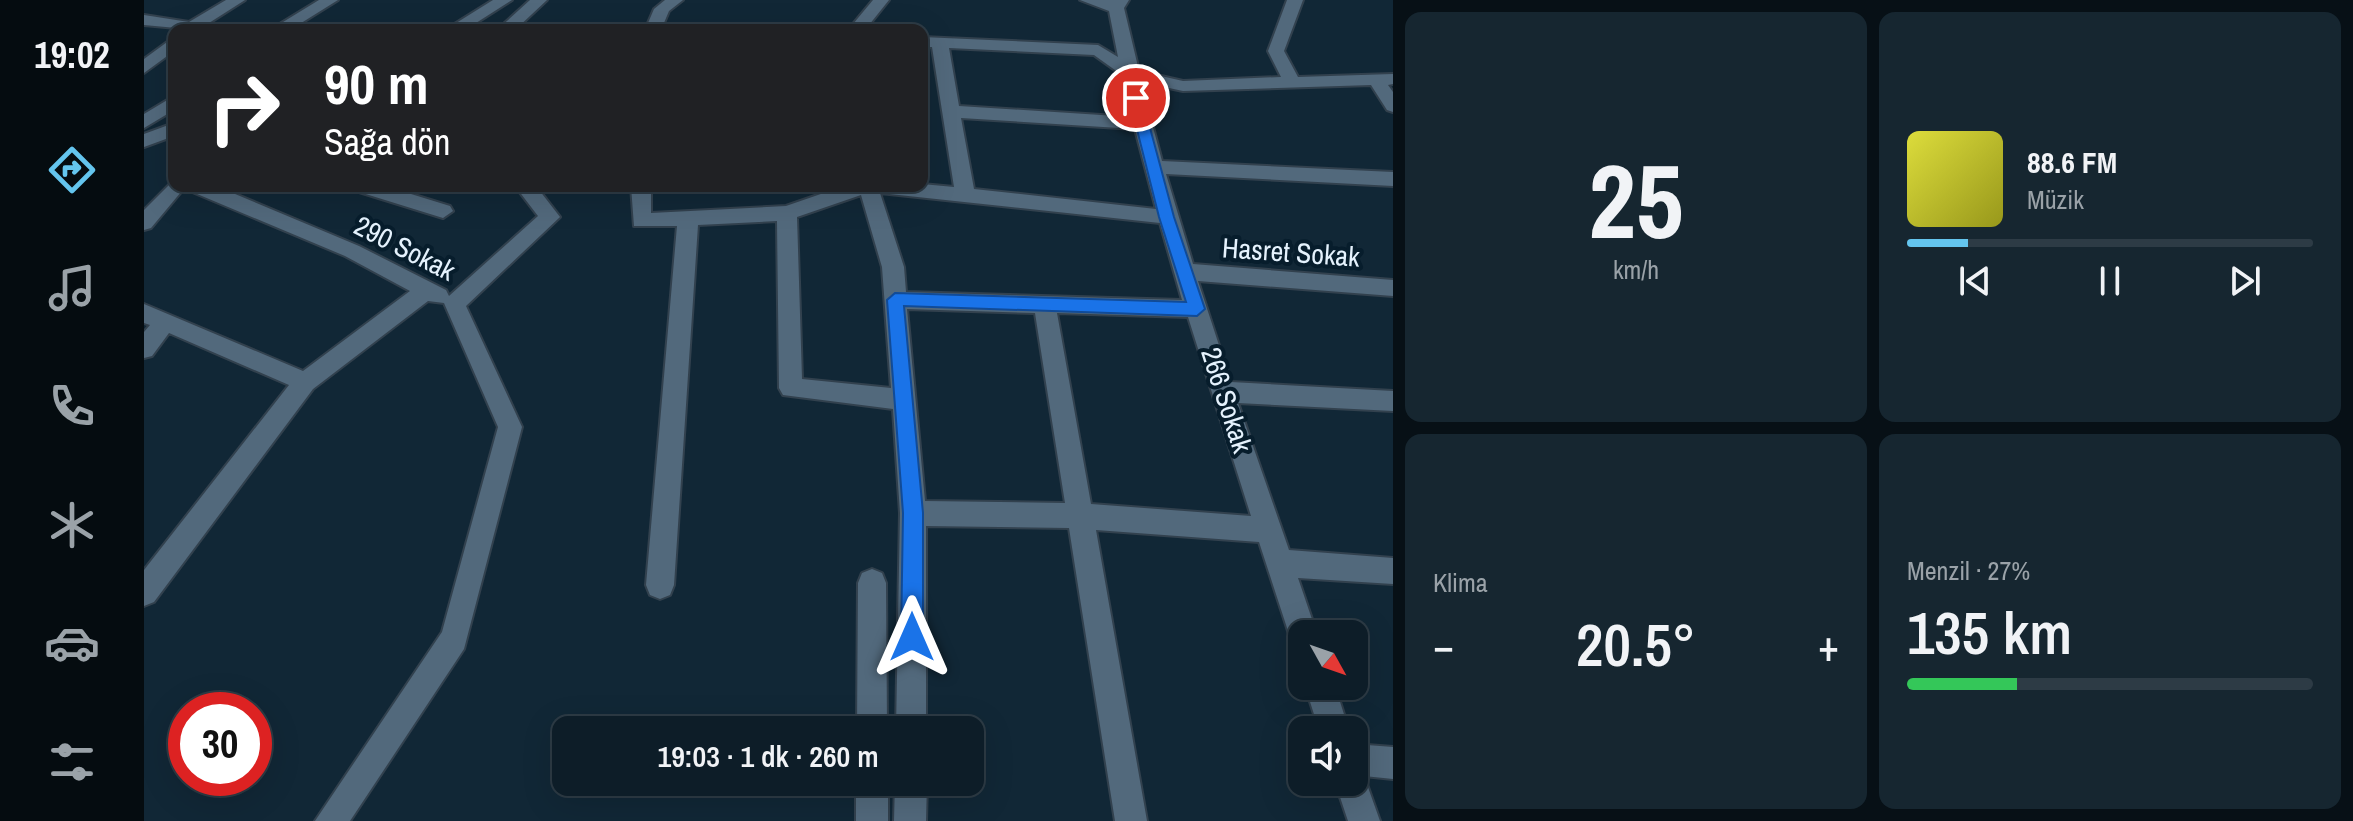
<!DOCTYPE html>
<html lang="tr">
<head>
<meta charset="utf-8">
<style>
  :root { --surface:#0d1d28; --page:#162630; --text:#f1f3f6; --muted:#9aa2a8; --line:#2d3b45; --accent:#64c5ee }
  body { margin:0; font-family:"Archivo Narrow",sans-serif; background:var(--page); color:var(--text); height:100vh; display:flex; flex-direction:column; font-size:30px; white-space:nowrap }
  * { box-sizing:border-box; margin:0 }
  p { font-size:26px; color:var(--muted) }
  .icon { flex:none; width:44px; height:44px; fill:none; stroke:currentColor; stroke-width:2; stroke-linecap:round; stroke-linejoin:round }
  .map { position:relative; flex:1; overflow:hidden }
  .side { display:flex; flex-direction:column; gap:12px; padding:12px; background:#071016; width:960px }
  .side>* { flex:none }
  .guide { position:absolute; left:24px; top:24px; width:760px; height:168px; border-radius:16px; box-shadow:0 8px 32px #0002,0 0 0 2px var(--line); background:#202124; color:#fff; overflow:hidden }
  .needle { width:52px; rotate:130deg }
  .tools { position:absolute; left:1144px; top:620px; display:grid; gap:16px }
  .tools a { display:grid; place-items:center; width:80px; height:80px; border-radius:16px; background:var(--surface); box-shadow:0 8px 32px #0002,0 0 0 2px var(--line); font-size:40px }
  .speed { position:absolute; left:24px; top:692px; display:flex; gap:16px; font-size:40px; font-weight:700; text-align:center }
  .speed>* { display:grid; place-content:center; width:104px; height:104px; border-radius:50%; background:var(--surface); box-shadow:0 8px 32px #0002,0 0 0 2px var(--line); line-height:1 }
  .speed .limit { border:12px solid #d22; background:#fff; color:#111 }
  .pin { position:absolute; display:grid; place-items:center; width:68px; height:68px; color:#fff; margin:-34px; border:4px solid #fff; border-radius:50%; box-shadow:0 2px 8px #0007 }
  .me { position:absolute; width:88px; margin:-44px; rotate:0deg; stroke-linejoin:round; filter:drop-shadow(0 0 6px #0008) }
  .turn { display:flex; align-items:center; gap:28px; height:168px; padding:0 24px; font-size:36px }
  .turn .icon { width:104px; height:104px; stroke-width:2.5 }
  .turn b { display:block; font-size:56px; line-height:68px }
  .big { font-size:60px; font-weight:600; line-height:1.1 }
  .side .widget { flex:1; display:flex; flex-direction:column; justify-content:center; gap:12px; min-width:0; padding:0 28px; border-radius:16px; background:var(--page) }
  .side .dial { align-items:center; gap:0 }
  .dial b { font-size:104px; line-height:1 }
  .song { display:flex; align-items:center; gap:24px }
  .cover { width:96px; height:96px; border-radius:12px; background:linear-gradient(135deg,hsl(60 70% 55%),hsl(60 70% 35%)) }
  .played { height:8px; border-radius:4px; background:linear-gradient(90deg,var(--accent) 15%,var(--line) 15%) }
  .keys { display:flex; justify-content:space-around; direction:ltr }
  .heat { display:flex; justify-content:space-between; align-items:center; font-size:44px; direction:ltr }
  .charge { height:12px; border-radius:6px; background:linear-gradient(90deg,#34c759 27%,var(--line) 0) }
  .side .tiles { flex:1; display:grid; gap:12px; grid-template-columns:repeat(2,1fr) }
  .trip { position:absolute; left:408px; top:716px; width:432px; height:80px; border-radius:16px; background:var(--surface); box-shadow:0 8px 32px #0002,0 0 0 2px var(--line); font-weight:600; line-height:80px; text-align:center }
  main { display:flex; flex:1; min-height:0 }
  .tabs { display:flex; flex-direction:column; width:144px; justify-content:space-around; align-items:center; background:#050c10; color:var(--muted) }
  .tabs .icon { width:56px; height:56px }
  .tabs .active { color:var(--accent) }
  .tabs b { font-size:36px; color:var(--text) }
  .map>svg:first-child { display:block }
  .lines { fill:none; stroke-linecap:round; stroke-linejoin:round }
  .minor-casing { stroke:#32414e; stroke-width:4 }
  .minor { fill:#52697c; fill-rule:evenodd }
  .route { fill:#1a73e8; stroke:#114b97; stroke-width:2 }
  .labels { text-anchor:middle; stroke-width:8; stroke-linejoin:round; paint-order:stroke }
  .street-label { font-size:28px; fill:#e5f2fd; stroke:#071d2c }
</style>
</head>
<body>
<main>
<nav class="tabs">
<b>19:02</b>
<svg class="icon active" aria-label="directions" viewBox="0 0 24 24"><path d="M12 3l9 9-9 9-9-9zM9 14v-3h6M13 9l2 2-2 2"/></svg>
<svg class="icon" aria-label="music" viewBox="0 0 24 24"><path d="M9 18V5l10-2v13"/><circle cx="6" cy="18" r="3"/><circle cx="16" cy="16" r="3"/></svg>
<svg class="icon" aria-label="phone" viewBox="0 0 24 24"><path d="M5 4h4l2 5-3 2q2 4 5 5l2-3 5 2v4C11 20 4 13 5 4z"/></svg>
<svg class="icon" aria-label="climate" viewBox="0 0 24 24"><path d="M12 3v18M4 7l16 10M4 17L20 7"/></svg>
<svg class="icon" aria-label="car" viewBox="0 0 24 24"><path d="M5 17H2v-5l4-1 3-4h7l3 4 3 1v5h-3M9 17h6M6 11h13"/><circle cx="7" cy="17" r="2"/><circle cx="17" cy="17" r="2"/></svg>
<svg class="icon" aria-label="filters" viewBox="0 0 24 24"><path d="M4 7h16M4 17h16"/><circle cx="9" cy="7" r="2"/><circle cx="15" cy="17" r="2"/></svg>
</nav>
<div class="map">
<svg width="1249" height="821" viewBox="0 0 1249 821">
  <rect width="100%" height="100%" fill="#112736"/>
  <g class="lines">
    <defs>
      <path id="minor" d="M82 0H101L54 30 0 25V15L45 22Z
        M175 0H194L146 30H126Z
        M349 0H368L321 30H301Z
        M386 0H403L371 30H353Z
        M521 0H539L525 11 517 30H501L510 9Z
        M729 0H745L721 30H704Z
        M936 0H985L980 8 995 71 1039 81 1137 77 1124 51 1143 0H1159L1140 51 1154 77 1249 74V84L1244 85 1249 92V112L1243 110 1227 85 1039 91 997 82 1018 161 1249 172V186L1022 174 1049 264 1249 280V296L1054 281 1087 382 1249 391V411L1094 403 1145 550 1249 558V584L1154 578 1173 634H1158V648L1149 644 1145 634 1115 542 952 530 1003 821H971L925 528 782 526V730H752L756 513 749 409 639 395 635 388 633 221 554 225 530 585 526 595 516 599 506 595 502 585 533 226H490L487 186H507V213L642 206 700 186 778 184 810 187 788 47H778V37L954 45 974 57 965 11ZM805 48 950 55 978 75 988 117 815 106ZM817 118 991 129 1012 209 830 189ZM736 193 1016 223 1038 300 762 292 760 267ZM717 195 738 267 747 388 658 379 653 217ZM763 309 891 313 921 503 781 501ZM913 313 1044 317 1107 516 947 504Z
        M30 37V51L0 73V59Z
        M30 96V110L0 128V114Z
        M30 123V136L0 147V134Z
        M30 180V186H42L7 228 0 230V210Z
        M43 186H72L215 246 302 290 305 296 394 216 371 186H392L416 217 322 306 378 427 320 649 206 821H171L298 632 354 427 300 303 284 301 169 389 10 602 0 606V570L145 385 25 333 8 356 0 358V332L6 325 0 323V304L159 371 266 291 201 256 46 191Z
        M209 186H241L306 206 309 211 299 218 212 191Z
        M728 569 738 573 742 583 743 730H713L714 583 718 573Z
        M1161 686H1191L1205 730H1175Z
        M1210 744 1249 747V779L1220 776 1236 821H1204L1191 782H1210Z
        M712 782H744V821H712Z
        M751 782H783L782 821H750Z"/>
    </defs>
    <use href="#minor" class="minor-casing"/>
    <use href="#minor" class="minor"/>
  </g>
  <path class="route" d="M992 94 998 98 1030 217 1061 309 1053 316 760 306 779 513V637L776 644 768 648 760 644 757 637 759 513 743 300 751 293 1042 302 1015 217 985 98Z"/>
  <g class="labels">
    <g class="street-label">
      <text transform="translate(261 248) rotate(27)" y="10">290 Sokak</text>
      <text transform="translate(1147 252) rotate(4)" y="10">Hasret Sokak</text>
      <text transform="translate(1083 400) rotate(72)" y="10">266 Sokak</text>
    </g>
  </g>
</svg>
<div class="tools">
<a><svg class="needle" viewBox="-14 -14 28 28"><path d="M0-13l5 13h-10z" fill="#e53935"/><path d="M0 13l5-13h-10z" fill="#9aa2a8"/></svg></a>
<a><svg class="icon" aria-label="sound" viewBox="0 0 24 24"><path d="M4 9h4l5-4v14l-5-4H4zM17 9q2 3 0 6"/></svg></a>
</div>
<div class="speed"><div class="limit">30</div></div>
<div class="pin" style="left:992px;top:98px;background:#d93025"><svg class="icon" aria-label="arrive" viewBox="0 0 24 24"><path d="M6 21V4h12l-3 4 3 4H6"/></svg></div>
<svg class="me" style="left:768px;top:637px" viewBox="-20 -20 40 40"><path d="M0-17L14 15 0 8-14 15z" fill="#1a73e8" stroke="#fff" stroke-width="4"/></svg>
<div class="trip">19:03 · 1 dk · 260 m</div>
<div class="guide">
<div class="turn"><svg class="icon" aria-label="right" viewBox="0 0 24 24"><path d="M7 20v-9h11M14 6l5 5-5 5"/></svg><div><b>90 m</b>Sağa dön</div></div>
</div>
</div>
<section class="side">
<div class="tiles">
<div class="widget dial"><b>25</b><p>km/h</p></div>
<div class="widget">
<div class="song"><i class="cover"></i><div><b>88.6 FM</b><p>Müzik</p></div></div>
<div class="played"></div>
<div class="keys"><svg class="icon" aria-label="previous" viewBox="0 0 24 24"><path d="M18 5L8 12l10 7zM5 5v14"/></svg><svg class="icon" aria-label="pause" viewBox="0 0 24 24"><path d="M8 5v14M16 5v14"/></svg><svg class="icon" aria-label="next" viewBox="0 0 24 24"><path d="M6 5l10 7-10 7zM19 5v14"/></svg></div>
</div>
<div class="widget"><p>Klima</p>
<div class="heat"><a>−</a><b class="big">20.5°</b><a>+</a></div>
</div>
<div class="widget"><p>Menzil · 27%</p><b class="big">135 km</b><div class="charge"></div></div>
</div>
</section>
</main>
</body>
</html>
